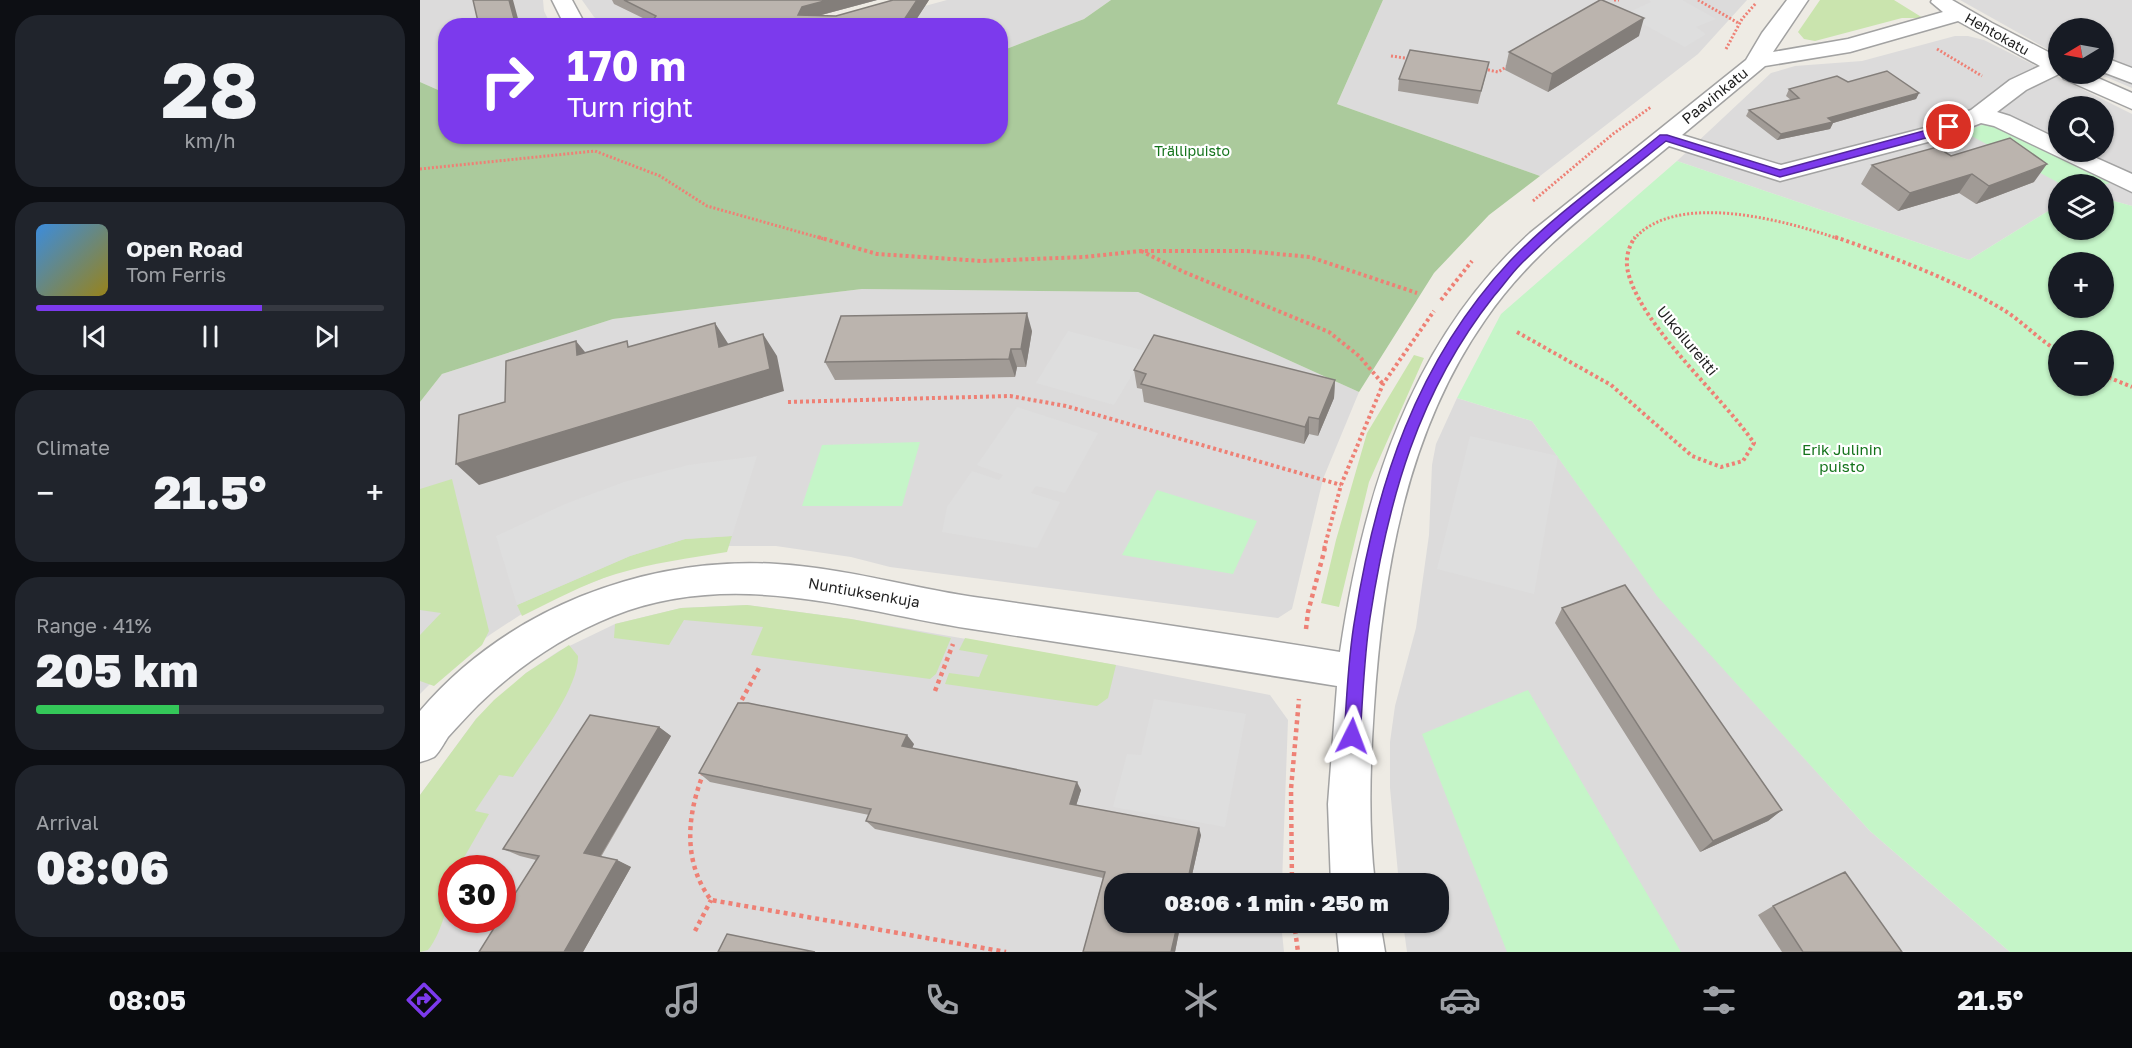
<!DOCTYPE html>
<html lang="en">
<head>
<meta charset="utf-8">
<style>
  :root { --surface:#171b24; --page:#20242c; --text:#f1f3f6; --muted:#9ea1a6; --line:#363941; --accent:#7c3aed }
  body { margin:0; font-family:"Golos Text",sans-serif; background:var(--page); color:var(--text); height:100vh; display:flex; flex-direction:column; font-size:22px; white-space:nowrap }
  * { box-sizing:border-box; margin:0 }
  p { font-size:20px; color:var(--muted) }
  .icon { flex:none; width:33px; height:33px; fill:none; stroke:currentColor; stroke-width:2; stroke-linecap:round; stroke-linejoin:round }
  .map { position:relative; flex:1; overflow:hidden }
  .sheet { display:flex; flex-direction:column; gap:15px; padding:15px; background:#0d0f14; width:420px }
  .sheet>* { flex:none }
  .guide { position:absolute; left:18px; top:18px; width:570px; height:126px; border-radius:24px; box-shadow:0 2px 4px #0004; background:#7c3aed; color:#fff; overflow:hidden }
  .needle { width:39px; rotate:260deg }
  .fabs { position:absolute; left:1628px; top:18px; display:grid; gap:12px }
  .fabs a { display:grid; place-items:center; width:66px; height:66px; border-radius:50%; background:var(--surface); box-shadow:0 2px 4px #0004; font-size:30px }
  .speed { position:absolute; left:18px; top:855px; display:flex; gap:12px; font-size:30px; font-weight:700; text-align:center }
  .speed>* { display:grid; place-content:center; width:78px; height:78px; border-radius:50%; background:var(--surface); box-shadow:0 2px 4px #0004; line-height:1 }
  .speed .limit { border:9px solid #d22; background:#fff; color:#111 }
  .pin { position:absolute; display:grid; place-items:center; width:51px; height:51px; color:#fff; margin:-26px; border:3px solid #fff; border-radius:50%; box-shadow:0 2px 6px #0007 }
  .me { position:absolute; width:66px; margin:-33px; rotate:3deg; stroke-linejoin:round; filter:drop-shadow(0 0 4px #0008) }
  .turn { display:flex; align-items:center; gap:21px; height:126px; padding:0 30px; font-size:27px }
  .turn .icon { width:78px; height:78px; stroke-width:2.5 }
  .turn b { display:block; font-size:42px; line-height:51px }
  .big { font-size:45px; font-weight:800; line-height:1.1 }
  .sheet .card { flex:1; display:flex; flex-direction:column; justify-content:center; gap:9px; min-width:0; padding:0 21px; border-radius:24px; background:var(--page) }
  .sheet .dial { align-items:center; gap:0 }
  .dial b { font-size:78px; line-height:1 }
  .song { display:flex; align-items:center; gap:18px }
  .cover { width:72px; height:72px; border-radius:9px; background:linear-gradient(135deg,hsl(210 70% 55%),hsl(50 70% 35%)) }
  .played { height:6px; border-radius:3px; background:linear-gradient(90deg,var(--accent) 65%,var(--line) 65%) }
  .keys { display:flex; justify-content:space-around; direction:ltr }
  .heat { display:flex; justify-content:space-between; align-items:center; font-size:33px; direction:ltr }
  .charge { height:9px; border-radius:4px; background:linear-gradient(90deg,#34c759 41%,var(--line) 0) }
  .trip { position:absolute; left:684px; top:873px; width:345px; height:60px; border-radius:24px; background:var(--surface); box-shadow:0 2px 4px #0004; font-weight:800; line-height:60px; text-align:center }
  .tab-bar { display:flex; height:96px; justify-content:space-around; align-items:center; background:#090b0e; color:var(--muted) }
  .tab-bar .icon { width:42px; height:42px }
  .tab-bar .current { color:var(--accent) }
  .tab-bar b { font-size:27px; color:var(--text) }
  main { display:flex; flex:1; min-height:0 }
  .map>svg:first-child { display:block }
  .residential { fill:#dcdbdb; fill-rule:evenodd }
  .grass { fill:#cae4ae }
  .forest { fill:#abca9c }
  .park { fill:#c5f5c8; fill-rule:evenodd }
  .parking { fill:#dedede }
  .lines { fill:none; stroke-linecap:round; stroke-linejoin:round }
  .minor-casing { stroke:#a2a2a2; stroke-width:3 }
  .path-far2 { stroke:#ee8075; stroke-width:3; stroke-dasharray:2 2; stroke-linecap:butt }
  .path-far1 { stroke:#ee8075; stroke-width:4; stroke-dasharray:3 3; stroke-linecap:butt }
  .path { stroke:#ee8075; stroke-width:4.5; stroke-dasharray:4 4; stroke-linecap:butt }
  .minor { fill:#fff; fill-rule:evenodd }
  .wall { fill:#a19b96 }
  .shaded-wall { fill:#837e7a }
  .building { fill:#bbb4ae; stroke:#837e7a; stroke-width:1.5 }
  .route { fill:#7c3aed; stroke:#51269a; stroke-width:1.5 }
  .labels { text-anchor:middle; stroke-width:4.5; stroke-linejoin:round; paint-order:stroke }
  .far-street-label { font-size:14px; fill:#1e1e1e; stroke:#fff }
  .far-park-label { font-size:14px; fill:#14731b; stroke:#fff }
  .street-label { font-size:15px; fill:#1e1e1e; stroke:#fff }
  .park-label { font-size:15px; fill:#14731b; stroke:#fff }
</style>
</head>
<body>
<main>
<section class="sheet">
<div class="card dial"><b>28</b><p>km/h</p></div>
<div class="card">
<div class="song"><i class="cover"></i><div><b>Open Road</b><p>Tom Ferris</p></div></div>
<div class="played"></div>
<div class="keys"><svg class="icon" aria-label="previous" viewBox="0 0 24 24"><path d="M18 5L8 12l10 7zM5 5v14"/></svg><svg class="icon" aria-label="pause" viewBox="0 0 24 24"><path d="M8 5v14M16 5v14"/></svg><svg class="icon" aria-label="next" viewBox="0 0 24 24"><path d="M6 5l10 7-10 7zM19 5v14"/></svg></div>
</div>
<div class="card"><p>Climate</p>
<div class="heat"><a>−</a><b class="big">21.5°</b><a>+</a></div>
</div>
<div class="card"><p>Range · 41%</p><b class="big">205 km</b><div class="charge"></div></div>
<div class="card"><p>Arrival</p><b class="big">08:06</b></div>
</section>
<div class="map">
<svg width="1712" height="952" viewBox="0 0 1712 952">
  <rect width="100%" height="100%" fill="#eeebe4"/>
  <path class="residential" d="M0 0H123L124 11 131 25 26 26 25 93 0 82Z
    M162 0H458L359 26 187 25 174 17Z
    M527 0H691L664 19 581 51 580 26H431Z
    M963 0H1327L1278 54 1120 176 917 104Z
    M1540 0H1712V88L1679 74H1683V28H1638V55Z
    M1535 36H1548L1564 40 1712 114V206L1683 198V184H1638V205L1549 260 1257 161 1351 73 1375 66 1442 61ZM1638 106H1683V152H1638Z
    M442 289 718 292 939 392 903 479 872 609 858 618 470 567 431 557 356 546H288L255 550 117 604 71 634 26 668 0 694V402L22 374 193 319Z
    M1037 398 1112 421 1238 596 1450 831 1590 952H987L983 923 1018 922V884H979L970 788V742L975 706 996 628 1009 535 1012 465 1016 444Z
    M327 605 431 619 696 665 850 695 868 720 862 883 694 884V922L861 923 864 952H0V795L56 719 106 673 139 651 195 624 261 608ZM32 868H82V920H32Z"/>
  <path class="grass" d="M1400 0H1474L1503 18H1482L1395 41 1384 39 1378 32Z
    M994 355 1004 358 949 482 919 607 901 603 916 540 947 433Z
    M32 479 69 631 62 645 14 686 0 681V635L21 613 0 610V489Z
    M312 536 307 552C269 558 232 563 196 574 163 584 133 601 102 616L97 605 210 556 265 539Z
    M327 605 431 619 531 638 516 674 510 679 331 655 343 627 264 620 249 645 194 638 195 624 261 608Z
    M545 638 696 665 688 698 677 706 525 684 529 673 559 677 568 655 539 650Z
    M149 645 158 656C159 690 112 748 93 777L79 775 55 811 69 814 38 868H32C32 892 23 932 8 950L0 952V795L56 719 74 700 106 673Z"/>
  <path class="forest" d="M691 0H963L917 104 1120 176 1069 215 1014 273 939 392 718 292 442 289 193 319 22 374 0 402V82L25 93 26 136H580L581 51 664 19Z"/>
  <path class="park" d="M1567 123 1690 183 1683 185 1639 183 1544 132Z
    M1257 161 1549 260 1638 205V230H1683V198L1712 206V952H1590L1450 831 1237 596 1112 421 1037 398 1081 314ZM1638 262H1683V308H1638ZM1638 340H1683V386H1638Z
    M500 442 482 506H382L402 445Z
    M737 490 837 521 813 574 702 555Z
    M1108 690 1261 952H1087L1002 734Z"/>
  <path class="parking" d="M1229 0H1262L1296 19 1276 27 1286 34 1265 47 1205 14 1231 2Z
    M648 331 726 351 694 405 616 383Z
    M597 407 678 433 645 493 616 486 611 493 640 502 617 548 522 532 527 507 552 471 579 480 583 475 557 465Z
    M1050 436 1138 456 1114 594 1017 569Z
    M337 456 312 536 265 539 210 556 97 605 76 536 145 504 204 482 268 465Z
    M734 699 826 714 805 827 693 807 707 754 721 755Z"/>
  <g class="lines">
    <defs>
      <path id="minor" d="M132 0H152L166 26H145Z
        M1367 0H1388L1353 52 1428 39 1523 12 1511 2 1512 0H1532L1572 23 1638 57 1639 74 1606 90 1577 112 1590 116 1638 139V152H1663L1712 174V192L1574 126 1561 123 1523 138 1360 181 1249 146C1184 200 1113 249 1065 320 986 433 963 572 954 707 950 766 948 825 955 884H911L908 804 917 686C795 666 674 648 552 629 431 610 315 568 193 616 143 636 97 667 58 705 48 715 38 726 28 737 24 743 19 753 14 757 10 759 4 761 0 762V711C87 609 224 556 357 564 424 568 488 587 554 597 676 614 798 632 920 652 943 496 989 343 1110 233L1326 60 1342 33ZM1538 21 1620 66 1590 80 1551 110 1505 128 1361 165 1262 135 1345 66 1430 52Z
        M1683 57 1712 68V83L1683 72Z
        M1641 74H1669L1712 93V109L1644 79Z
        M916 922H960L965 952H919Z"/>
    </defs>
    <use href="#minor" class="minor-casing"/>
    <path class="path-far2" d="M1194 0H1199
      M1278 0 1320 24
      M1306 49 1322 19 1336 3
      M1517 49 1562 76
      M971 56 992 59
      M1064 69 1078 72 1088 66
      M0 169 175 151 240 176 287 206 404 239
      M1113 201 1193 134 1231 107
      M1214 239C1257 190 1367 221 1419 239"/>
    <path class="path-far1" d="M398 237 457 254 562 261 664 257 721 251H826L890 257 997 293
      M1415 237C1472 257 1530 278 1582 309 1602 321 1618 339 1638 351
      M721 251 764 272 909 332 939 356 963 384
      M1021 300 1052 261
      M1097 332 1191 385 1272 456 1301 467 1323 461 1334 443C1301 395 1221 326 1208 272 1205 259 1208 248 1215 237
      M1683 375 1712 387
      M368 402 590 396 646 406 921 485
      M904 549 921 485 963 384 1014 311"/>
    <path class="path" d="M886 629 888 612 905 548
      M515 691 533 644
      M318 707 339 668
      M284 772C267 814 262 861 291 900L586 952
      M872 884 871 789 879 699
      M874 922 878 952
      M275 931 291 900"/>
    <use href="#minor" class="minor"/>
  </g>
  <path class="wall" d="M192 0H457L398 16H416L509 0 492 26H228L231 22 194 4Z
    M1219 36 1128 92 1085 70 1089 52Z
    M1066 74 1058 104 978 91 979 79Z
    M1428 82 1499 93 1496 99 1413 123 1410 129 1357 140 1326 116 1329 110 1371 100 1366 96 1369 89Z
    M1531 156 1614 182 1556 204 1539 193 1478 211 1441 184 1452 165Z
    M612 331 606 367H597L595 377 415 380 405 362Z
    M714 370 915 380 914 398 898 436 889 434 884 444 724 402 722 389 717 388Z
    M1142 608 1362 810 1348 821 1280 852 1135 623Z
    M239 727 251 736 181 857 197 860 211 867 163 952H59L116 860 100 856 83 849Z
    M494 744 492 748 661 790 656 806 781 835 770 884H694V922H761L755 952H663L683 878 455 829 446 821 449 815 290 782 279 773Z
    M1353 906 1482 952H1362L1338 915Z"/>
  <path class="shaded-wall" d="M89 0H93L100 26H96Z
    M408 0H457L386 19 378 15 382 7Z
    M497 0H509L492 26H480Z
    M1224 18 1219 36 1128 92 1132 74Z
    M1499 93 1496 99 1413 123 1410 129 1357 140 1361 134 1408 118Z
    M1627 164 1614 182 1556 204 1569 186Z
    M1552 174 1539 193 1478 211 1490 193Z
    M607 313 612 331 606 367 601 349Z
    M295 323 309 345 299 347Z
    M343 334 357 356 364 391 59 485 36 464Z
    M156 341 174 363 157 355Z
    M591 349 597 367 595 377 589 359Z
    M915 380 914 398 898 436 899 419Z
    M889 417V434L884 444 885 427Z
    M239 727 251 736 178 860 164 853Z
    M487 735 494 744 489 755 482 746Z
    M657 782 661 790 654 812 650 804Z
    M1362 810 1348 821 1280 852 1293 841Z
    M779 828 781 835 770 884H767Z
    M197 860 211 867 163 952H144Z
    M758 922H761L755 952H751Z"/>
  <path class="building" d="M53 0H89L96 26H59Z
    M204 0H408L382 7 378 15 416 16 473 0H497L480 26H228L236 16Z
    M1180 0H1182L1224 18 1132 74 1089 52Z
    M990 50 1069 62 1061 91 979 79Z
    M1467 71 1499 93 1408 118 1413 122 1361 134 1329 110 1379 98 1369 89 1417 76 1428 82Z
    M1590 138 1627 164 1569 186 1552 174 1490 193 1452 165 1517 147 1531 156Z
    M607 313 601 349H591L589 359 405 362 421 316Z
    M295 323 299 347 343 334 350 369 36 464 39 415 85 402 86 361 156 341 157 355 207 341 208 347Z
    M734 335 915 380 899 419 889 417 885 427 721 384 726 374 714 370Z
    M1205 585 1362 810 1293 841 1142 608Z
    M318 703H328L487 735 482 746 657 782 650 804 779 828 767 884H694V922H758L751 952H663L685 872 446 821 451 809 279 773Z
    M170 715 239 727 164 853 197 860 144 952H59L79 920H82V914L119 856 83 849Z
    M1425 872 1482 952H1383L1353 906Z
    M307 934 395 952H298Z"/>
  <path class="route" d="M1529 124 1534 127 1532 129 1517 135 1360 177 1246 141C1196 181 1145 220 1100 265 1091 274 1083 286 1074 296 998 392 968 500 950 618 944 657 943 697 940 736L938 742 932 744 926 742 924 736C927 697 928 657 935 618 956 485 996 362 1090 261 1135 214 1190 176 1240 135H1247L1360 170Z"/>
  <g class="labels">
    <g class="far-street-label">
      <text transform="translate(1577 34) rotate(29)" y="5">Hehtokatu</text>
    </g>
    <g class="far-park-label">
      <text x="772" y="156">Trällipuisto</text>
    </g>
    <g class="street-label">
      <text transform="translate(1295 96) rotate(-39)" y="5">Paavinkatu</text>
      <text transform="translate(1267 341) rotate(50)" y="5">Ulkoilureitti</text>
      <text transform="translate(444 593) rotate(10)" y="5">Nuntiuksenkuja</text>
    </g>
    <g class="park-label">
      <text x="1422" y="455">Erik Julinin<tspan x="1422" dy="17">puisto</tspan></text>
    </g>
  </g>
</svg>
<div class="fabs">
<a><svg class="needle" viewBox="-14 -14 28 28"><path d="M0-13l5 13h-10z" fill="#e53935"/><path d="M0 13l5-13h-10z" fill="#9ea1a6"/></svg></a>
<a><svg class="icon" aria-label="search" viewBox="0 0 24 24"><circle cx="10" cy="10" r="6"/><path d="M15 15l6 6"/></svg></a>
<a><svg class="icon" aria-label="layers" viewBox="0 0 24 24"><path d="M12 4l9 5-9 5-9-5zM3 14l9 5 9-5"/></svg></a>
<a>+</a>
<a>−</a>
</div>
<div class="speed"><div class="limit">30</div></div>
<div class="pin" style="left:1529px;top:127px;background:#d93025"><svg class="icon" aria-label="arrive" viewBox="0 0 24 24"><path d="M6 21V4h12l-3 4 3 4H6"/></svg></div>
<svg class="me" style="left:932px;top:736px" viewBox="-20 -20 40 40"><path d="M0-17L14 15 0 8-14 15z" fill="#7c3aed" stroke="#fff" stroke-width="4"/></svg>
<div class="trip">08:06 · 1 min · 250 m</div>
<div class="guide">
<div class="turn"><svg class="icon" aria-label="right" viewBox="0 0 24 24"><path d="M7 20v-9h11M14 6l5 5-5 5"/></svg><div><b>170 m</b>Turn right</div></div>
</div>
</div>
</main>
<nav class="tab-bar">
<b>08:05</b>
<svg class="icon current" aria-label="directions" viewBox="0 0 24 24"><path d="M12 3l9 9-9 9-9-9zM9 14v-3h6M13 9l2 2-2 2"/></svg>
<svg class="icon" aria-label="music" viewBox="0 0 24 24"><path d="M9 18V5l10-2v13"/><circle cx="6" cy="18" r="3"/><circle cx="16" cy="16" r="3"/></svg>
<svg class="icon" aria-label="phone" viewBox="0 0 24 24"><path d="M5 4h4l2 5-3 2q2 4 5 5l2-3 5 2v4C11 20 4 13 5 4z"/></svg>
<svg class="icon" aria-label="climate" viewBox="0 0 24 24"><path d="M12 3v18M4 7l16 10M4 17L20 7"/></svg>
<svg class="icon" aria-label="car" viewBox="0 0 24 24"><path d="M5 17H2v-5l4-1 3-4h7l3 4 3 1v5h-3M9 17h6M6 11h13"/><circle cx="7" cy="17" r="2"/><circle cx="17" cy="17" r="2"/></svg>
<svg class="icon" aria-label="filters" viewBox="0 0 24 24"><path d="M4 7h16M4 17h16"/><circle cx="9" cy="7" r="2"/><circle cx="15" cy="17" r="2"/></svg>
<b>21.5°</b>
</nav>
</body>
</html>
